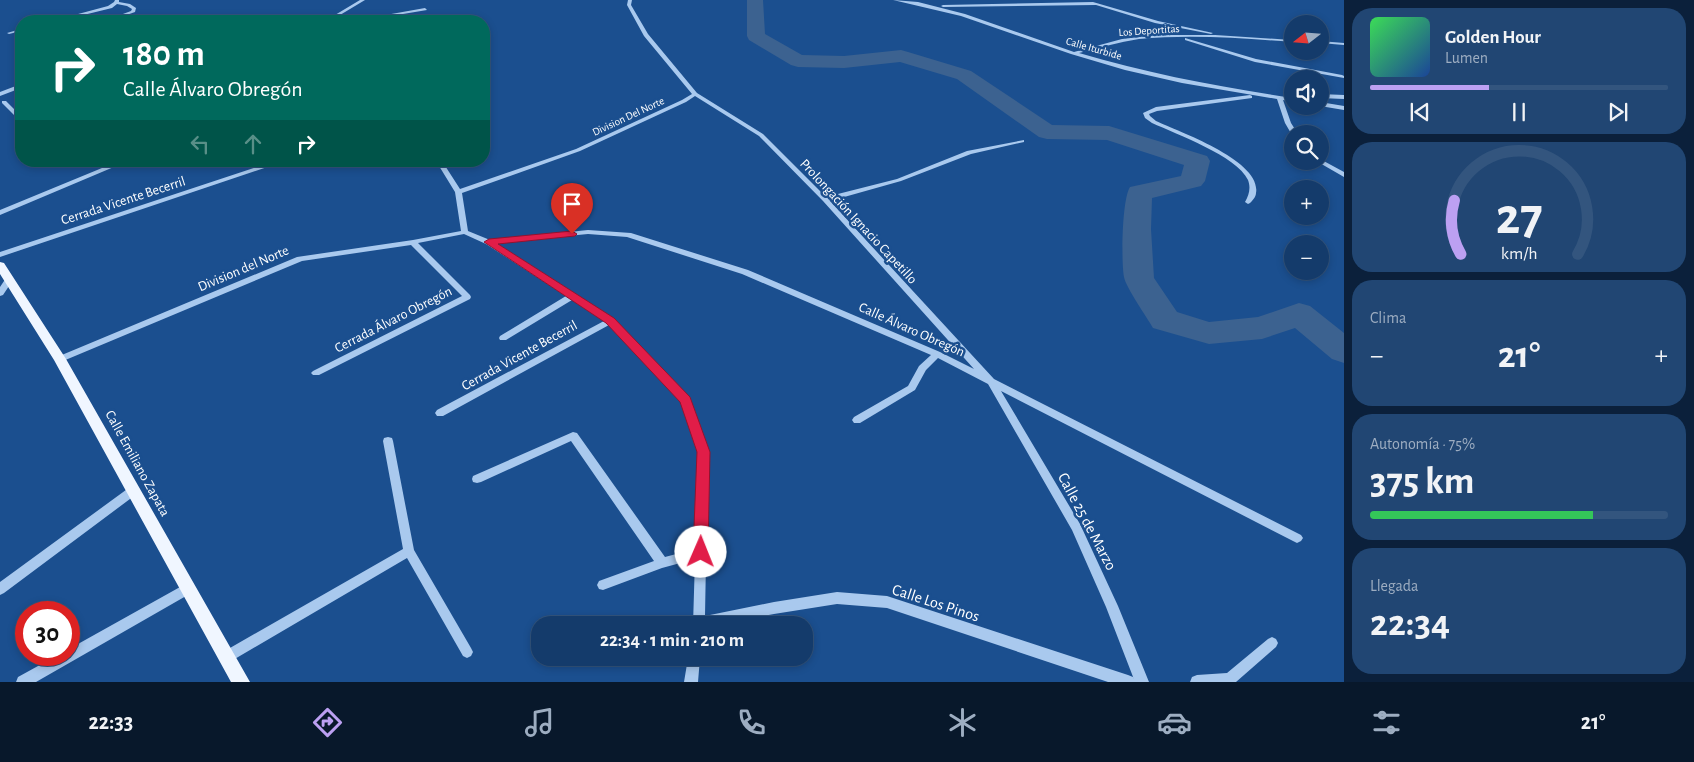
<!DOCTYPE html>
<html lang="es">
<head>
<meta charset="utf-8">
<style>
  :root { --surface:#143b6b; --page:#214673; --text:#f1f3f6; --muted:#9dadc1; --line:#33557e; --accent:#bca0f2 }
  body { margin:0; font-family:"Alegreya Sans",sans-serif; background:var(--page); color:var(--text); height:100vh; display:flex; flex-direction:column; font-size:19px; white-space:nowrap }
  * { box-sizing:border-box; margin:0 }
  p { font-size:16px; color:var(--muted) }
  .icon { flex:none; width:28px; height:28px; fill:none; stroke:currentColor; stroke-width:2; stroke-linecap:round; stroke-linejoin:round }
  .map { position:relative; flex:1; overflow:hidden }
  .panel { display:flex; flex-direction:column; gap:8px; padding:8px; background:#0b203b; width:350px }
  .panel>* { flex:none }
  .hud { position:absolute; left:15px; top:15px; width:475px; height:152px; border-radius:20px; box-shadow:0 2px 8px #0003,0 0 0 1px var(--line); background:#00695c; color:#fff; overflow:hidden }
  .needle { width:32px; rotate:253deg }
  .tools { position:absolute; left:1284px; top:15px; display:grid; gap:10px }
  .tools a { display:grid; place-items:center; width:45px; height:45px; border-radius:50%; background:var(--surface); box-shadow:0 2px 8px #0003,0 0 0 1px var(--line); font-size:25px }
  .speed { position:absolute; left:15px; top:601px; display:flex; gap:10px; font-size:25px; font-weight:700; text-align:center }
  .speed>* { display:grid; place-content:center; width:65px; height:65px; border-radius:50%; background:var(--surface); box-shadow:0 2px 8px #0003,0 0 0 1px var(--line); line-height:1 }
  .speed .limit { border:8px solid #d22; background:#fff; color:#111 }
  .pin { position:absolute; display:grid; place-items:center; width:42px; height:42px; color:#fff; margin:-51px -21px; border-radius:50% 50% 50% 0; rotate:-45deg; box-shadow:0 0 5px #0007 }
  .pin .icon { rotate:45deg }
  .me { position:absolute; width:55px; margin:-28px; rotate:1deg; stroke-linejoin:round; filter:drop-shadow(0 0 4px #0008) }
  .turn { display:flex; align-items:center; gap:18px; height:105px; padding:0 25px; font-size:22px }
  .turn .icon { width:65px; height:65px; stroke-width:2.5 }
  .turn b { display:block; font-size:35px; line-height:42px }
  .lanes { display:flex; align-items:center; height:48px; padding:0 25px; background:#0003; justify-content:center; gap:25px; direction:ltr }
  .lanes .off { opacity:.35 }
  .big { font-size:38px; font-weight:600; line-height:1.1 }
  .panel .tile { flex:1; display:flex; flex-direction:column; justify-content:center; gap:8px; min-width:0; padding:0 18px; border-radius:20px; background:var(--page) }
  .panel .dial { align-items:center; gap:0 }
  .dial svg { height:130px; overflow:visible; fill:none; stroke:var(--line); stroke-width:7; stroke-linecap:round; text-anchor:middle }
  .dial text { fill:var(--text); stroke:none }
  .song { display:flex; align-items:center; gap:15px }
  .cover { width:60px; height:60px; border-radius:8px; background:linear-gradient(135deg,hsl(130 70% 55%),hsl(220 70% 35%)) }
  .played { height:5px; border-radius:2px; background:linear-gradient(90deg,var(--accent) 40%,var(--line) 40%) }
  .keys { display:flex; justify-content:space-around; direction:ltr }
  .heat { display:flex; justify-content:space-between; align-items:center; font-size:28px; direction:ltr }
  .charge { height:8px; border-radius:4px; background:linear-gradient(90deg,#34c759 75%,var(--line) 0) }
  .trip { position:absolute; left:531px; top:616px; width:282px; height:50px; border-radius:20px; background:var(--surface); box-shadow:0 2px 8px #0003,0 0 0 1px var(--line); font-weight:600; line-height:50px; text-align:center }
  .menu { display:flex; height:80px; justify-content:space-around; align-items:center; background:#08182b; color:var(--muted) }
  .menu .icon { width:35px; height:35px }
  .menu .selected { color:var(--accent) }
  .menu b { font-size:22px; color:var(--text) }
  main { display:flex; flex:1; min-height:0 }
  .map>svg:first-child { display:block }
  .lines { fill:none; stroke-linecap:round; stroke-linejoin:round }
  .river { fill:#3c6290; fill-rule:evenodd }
  .minor { fill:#a9c9ee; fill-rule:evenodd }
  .major { fill:#f0f6ff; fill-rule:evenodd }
  .route { fill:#e11d48; stroke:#92132f }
  .labels { text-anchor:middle; stroke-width:5; stroke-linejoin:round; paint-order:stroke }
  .far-street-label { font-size:11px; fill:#fff; stroke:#1b4f8f }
  .street-label { font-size:14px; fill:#fff; stroke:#1b4f8f }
  .near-street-label { font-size:16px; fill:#fff; stroke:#1b4f8f }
</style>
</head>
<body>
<main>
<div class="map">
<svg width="1344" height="682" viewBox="0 0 1344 682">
  <rect width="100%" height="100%" fill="#1b4f8f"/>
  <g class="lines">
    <path class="river" d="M747 0H763L765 34 802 55 844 56 901 50 908 52 971 71 1052 125 1109 126 1207 156 1210 161 1205 181 1201 186 1152 198 1151 229 1154 278 1177 312 1209 322 1258 317 1299 303 1310 306 1344 333V363L1332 359 1295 328 1262 339 1209 344 1153 328C1147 317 1126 288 1124 277 1121 261 1122 199 1130 187L1181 176 1184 165 1107 140 1047 139 1039 137 957 79 900 62 844 68 798 67 791 65 749 40 747 36Z"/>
    <path class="minor" d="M115 0H119V2L130 4 136 8 135 12 110 21H104L131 11 132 9 127 6 117 4 112 8 59 21H52L108 6 114 2Z
      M360 0H365L330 21H325Z
      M628 0H632L631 5 648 34 697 93 763 134 826 197 897 179 967 151 1024 140V142L971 154 901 181 830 201 994 379 1301 535 1303 538 1301 541 1297 543 1293 541 1001 391 1080 524 1118 606 1149 682H1135L1106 607 1072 530 988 384 938 358 926 370 915 390 860 423H854L852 420 854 417 908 386 919 366 931 355 742 274 627 237 588 234 496 243 613 319 688 398 708 452 705 616 774 602 837 592 887 596 1128 675 1133 677 1135 682H1108L887 608 837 604 774 614 718 625H693L695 559 662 568 603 590 599 589 597 585 599 581 654 561 571 441 481 482 477 483 473 482 472 479 473 476 573 432 577 433 665 557 695 549 698 452 681 402 609 325 443 416H437L435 413 437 410 604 321 572 300 506 340H500L499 338 500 336 566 296 486 244 464 234 418 243 470 295 471 297 470 299 319 375H313L311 373 313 371 462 296 411 245 302 261 63 361H57L56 359 57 357 297 257 413 240 461 231 455 192 436 161H442L460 189 576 149 682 100 692 94 644 36 627 5ZM695 96 759 136 823 201 974 369 940 352 748 270 631 233 588 230 490 240 468 231 462 193 580 151 686 102Z
      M893 0 918 2 965 14 1074 52 1122 39 1157 35H1215L1292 40V42C1241 38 1190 34 1139 39 1119 42 1099 48 1079 53 1149 74 1221 87 1292 98V102L1283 100 1291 123 1298 134 1292 135 1285 123 1277 99 1182 83 1125 70 1071 54 961 16Z
      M1093 2 1158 21 1213 33 1211 34 1155 23 1096 5 943 7 941 6 943 5Z
      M425 8 427 10 361 21H352Z
      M21 29V31L9 34 7 33Z
      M1185 38 1256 59 1342 75 1344 76V78L1255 62 1185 40Z
      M1320 41 1344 43V45L1320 43Z
      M21 84V88L0 96V92Z
      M1320 94 1344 95V99L1320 98Z
      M1250 95 1252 96V98L1157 111 1149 114 1150 116 1156 121C1180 132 1262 161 1256 193 1256 197 1252 201 1250 203L1248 204 1245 202C1249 195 1251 188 1248 180 1237 156 1176 134 1152 123L1145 118 1143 113 1156 107Z
      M2 101H6L21 116V121L19 120 2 103Z
      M1320 102 1344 106V110L1320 106Z
      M1320 159 1344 172V177L1318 162 1317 161H1320Z
      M119 161H128L0 215V210Z
      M275 161H285L0 257V252Z
      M6 278H12L13 280 3 295 0 296V287Z
      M388 437 392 438 393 441 414 550 471 648 473 652 471 656 467 658 463 656 407 558 233 660 228 662 223 660 222 656 223 652 403 549 383 441 384 438Z
      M134 486 138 487 139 490 138 493 4 593 0 595V582L130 487Z
      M189 582 193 584 195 588 193 592 36 682H16L18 677 58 655H69V649Z
      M1272 637 1276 639 1278 643 1276 647 1236 682H1190L1192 677 1197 675 1227 673 1268 639Z
      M688 658H700L698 682H684Z"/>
    <path class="major" d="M0 262 4 263 66 359 250 682H231L54 360 0 274Z"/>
  </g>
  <path class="route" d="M572 231 577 234 575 236 498 244 614 318 690 397 710 452 708 552 706 557 701 559 695 557 693 552 697 452 680 402 606 323 484 242 489 239Z"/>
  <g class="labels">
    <g class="far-street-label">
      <text transform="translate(1149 30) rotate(-4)" y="4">Los Deportitas</text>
      <text transform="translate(1094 48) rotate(16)" y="4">Calle Iturbide</text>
      <text transform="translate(628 116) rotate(-25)" y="4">Division Del Norte</text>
    </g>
    <g class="street-label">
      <text transform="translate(123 200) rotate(-18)" y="5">Cerrada Vicente Becerril</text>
      <text transform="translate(859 221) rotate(47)" y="5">Prolongación Ignacio Capetillo</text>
      <text transform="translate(243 268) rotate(-23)" y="5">Division del Norte</text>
      <text transform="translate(393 319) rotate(-27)" y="5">Cerrada Álvaro Obregón</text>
      <text transform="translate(912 329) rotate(24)" y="5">Calle Álvaro Obregón</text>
      <text transform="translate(519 355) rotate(-29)" y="5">Cerrada Vicente Becerril</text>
      <text transform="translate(138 463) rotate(61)" y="5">Calle Emiliano Zapata</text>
    </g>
    <g class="near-street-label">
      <text transform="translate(1088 521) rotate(62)" y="6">Calle 25 de Marzo</text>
      <text transform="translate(936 602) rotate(18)" y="6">Calle Los Pinos</text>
    </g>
  </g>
</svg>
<div class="tools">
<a><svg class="needle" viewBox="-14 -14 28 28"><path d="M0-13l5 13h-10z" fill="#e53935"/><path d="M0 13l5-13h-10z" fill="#9dadc1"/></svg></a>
<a><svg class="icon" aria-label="sound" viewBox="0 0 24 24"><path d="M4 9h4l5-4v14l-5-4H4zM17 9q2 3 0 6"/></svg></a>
<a><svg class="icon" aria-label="search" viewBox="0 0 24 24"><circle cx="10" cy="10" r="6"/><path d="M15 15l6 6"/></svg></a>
<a>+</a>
<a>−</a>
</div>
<div class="speed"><div class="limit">30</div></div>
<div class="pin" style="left:572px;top:234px;background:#d93025"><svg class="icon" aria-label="arrive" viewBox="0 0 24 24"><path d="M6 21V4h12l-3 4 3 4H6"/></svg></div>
<svg class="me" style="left:701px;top:552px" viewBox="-20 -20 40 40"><circle r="19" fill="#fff"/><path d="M0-13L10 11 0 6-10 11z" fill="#e11d48"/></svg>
<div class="trip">22:34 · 1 min · 210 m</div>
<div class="hud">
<div class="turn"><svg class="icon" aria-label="right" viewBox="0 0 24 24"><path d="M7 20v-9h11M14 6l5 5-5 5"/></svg><div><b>180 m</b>Calle Álvaro Obregón</div></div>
<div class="lanes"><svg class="icon off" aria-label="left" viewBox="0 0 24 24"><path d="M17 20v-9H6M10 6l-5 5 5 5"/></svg><svg class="icon off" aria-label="ahead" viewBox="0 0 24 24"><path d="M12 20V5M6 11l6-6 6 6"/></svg><svg class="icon" aria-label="right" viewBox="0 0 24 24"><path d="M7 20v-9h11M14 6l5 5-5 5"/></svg></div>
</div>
</div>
<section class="panel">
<div class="tile">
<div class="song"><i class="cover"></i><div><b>Golden Hour</b><p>Lumen</p></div></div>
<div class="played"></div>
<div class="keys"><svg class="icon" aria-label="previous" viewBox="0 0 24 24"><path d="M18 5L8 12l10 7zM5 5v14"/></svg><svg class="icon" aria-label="pause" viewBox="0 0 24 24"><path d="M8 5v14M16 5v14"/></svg><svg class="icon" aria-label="next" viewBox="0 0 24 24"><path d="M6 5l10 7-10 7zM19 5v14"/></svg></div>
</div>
<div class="tile dial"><svg viewBox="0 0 100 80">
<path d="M14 69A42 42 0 1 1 86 69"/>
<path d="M14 69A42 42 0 0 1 10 36" stroke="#bca0f2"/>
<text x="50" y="56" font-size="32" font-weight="700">27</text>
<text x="50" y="72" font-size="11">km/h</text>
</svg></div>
<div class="tile"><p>Clima</p>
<div class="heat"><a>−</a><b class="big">21°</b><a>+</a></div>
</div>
<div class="tile"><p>Autonomía · 75%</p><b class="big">375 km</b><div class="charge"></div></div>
<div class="tile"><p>Llegada</p><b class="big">22:34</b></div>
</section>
</main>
<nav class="menu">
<b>22:33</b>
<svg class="icon selected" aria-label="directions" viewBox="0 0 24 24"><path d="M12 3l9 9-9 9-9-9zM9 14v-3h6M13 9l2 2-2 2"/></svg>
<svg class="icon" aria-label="music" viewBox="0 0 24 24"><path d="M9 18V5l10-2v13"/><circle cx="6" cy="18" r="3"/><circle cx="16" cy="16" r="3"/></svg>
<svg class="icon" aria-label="phone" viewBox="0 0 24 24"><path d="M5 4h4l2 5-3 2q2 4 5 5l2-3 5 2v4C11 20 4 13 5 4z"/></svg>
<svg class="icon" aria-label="climate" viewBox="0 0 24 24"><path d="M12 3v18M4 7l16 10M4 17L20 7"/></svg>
<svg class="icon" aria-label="car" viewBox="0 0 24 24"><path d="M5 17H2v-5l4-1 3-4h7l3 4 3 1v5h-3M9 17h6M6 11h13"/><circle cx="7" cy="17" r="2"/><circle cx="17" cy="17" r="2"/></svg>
<svg class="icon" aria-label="filters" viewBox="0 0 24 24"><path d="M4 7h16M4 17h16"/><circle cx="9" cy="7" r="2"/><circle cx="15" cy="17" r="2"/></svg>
<b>21°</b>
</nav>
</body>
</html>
